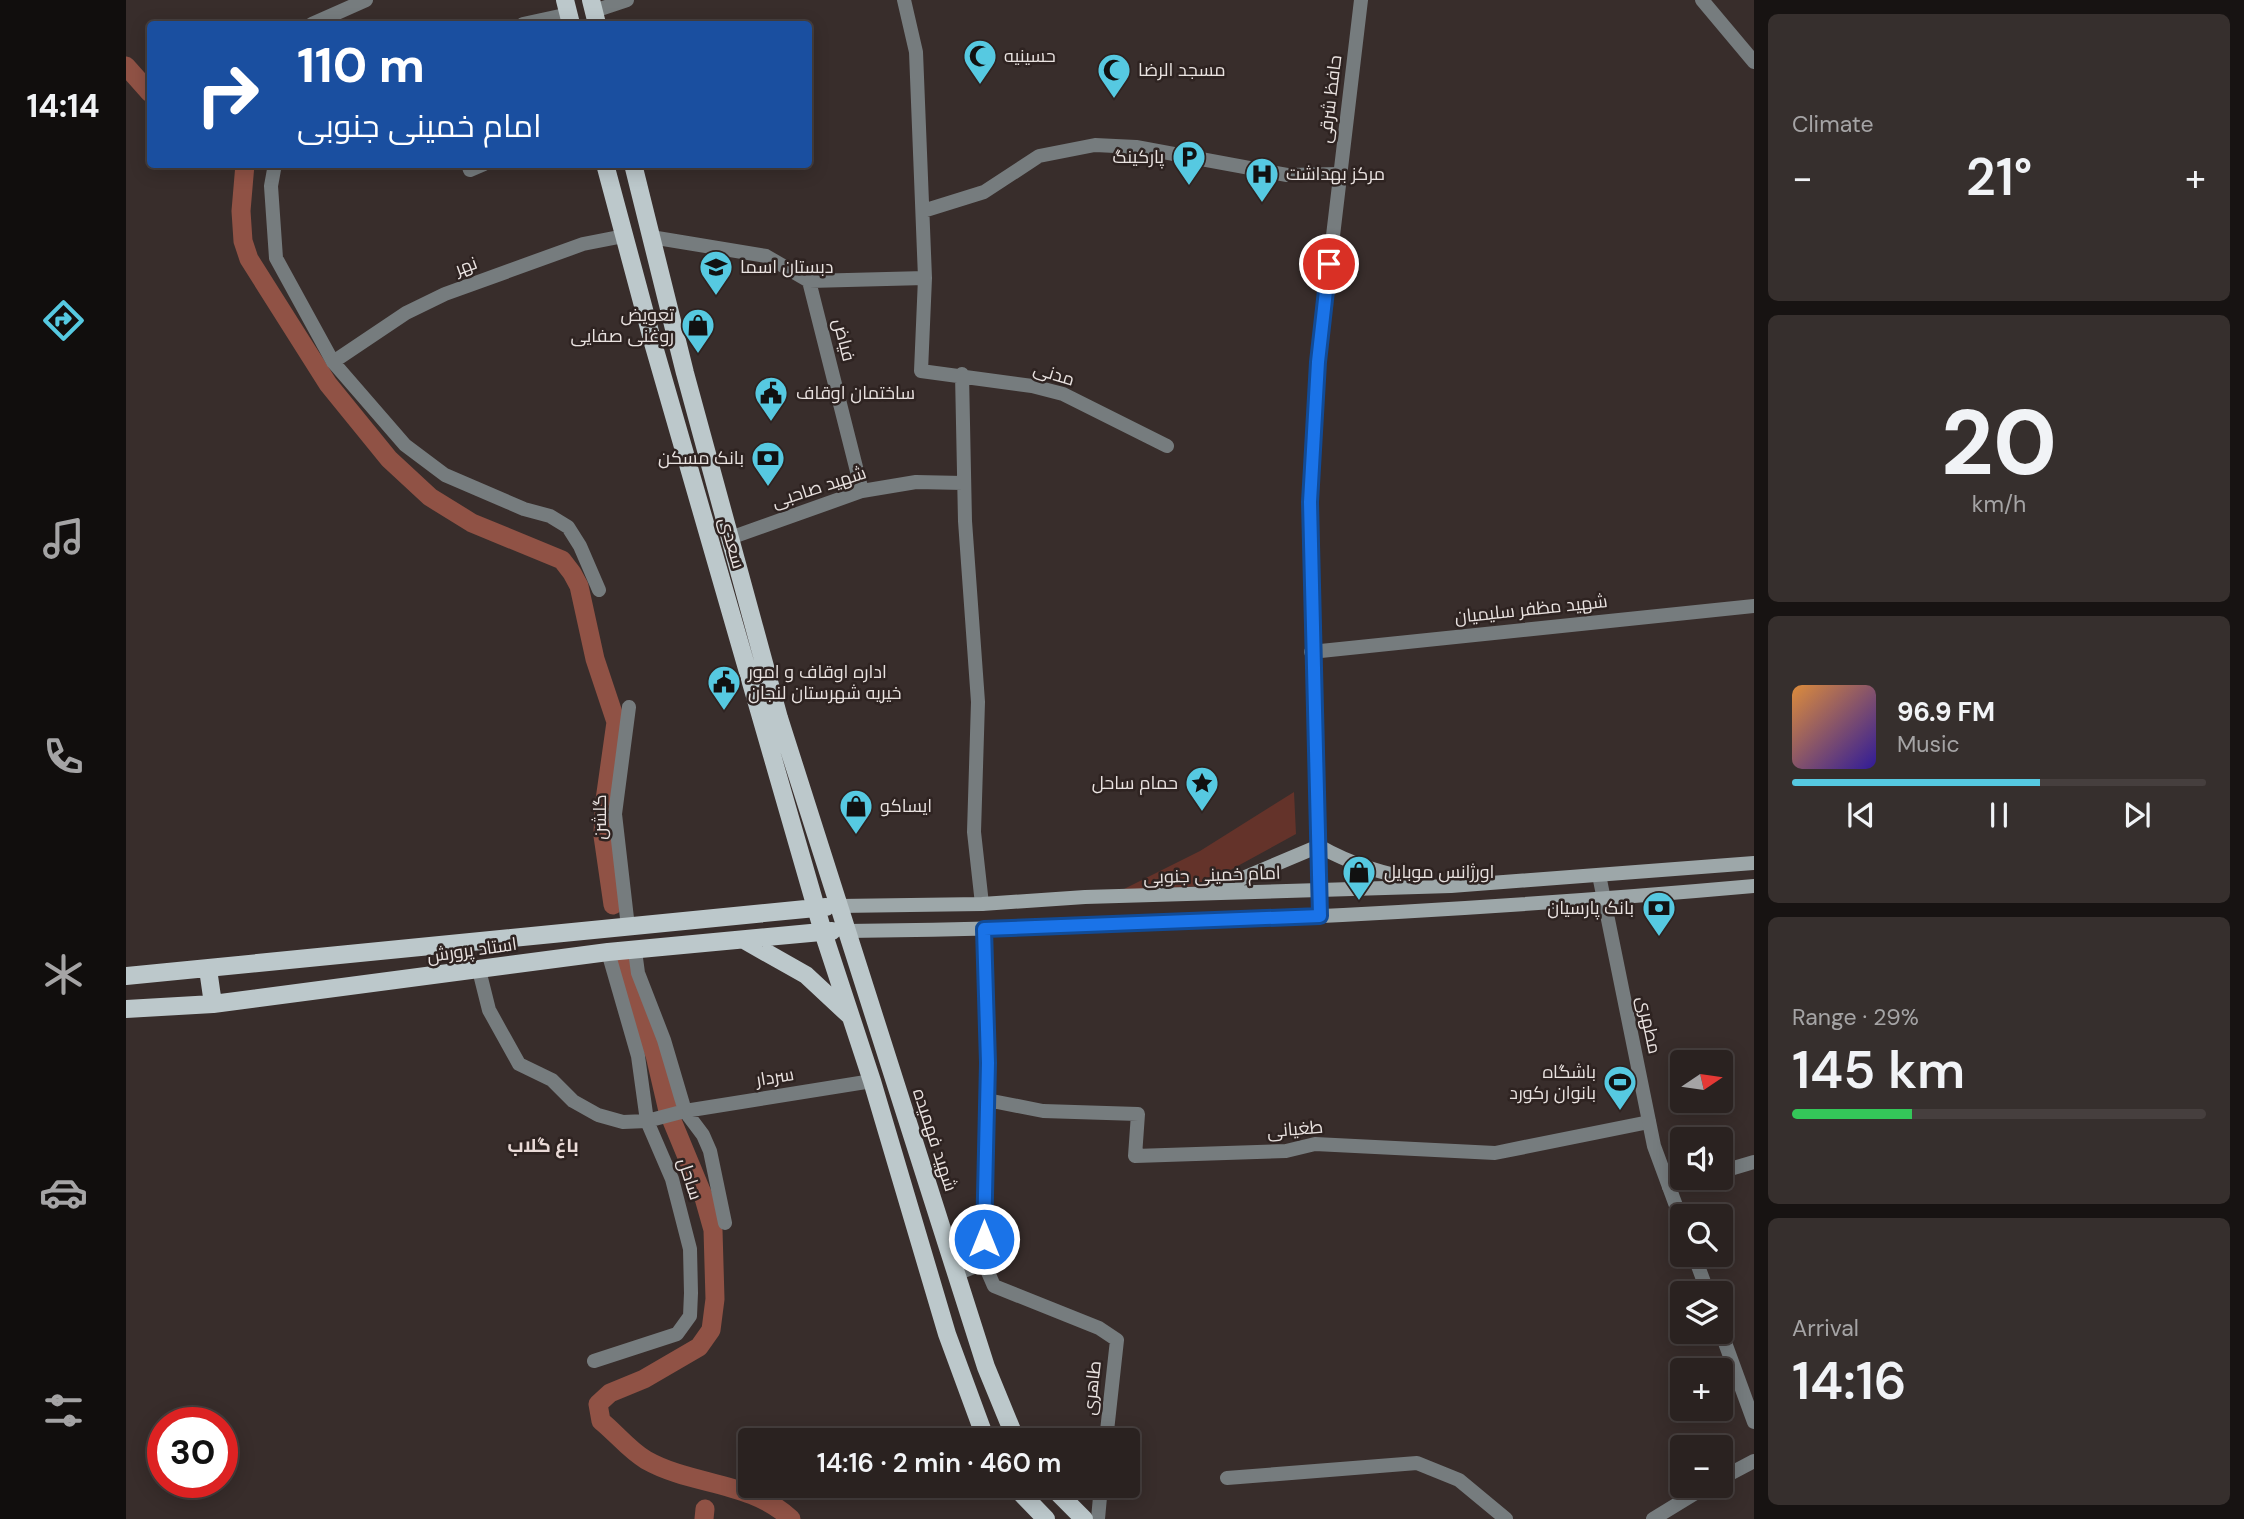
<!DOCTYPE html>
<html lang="en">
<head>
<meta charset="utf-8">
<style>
  :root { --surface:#2a2220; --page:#362f2d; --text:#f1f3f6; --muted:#a5a4a5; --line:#463f3e; --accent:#56c9e1 }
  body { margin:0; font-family:"DM Sans",Cairo,sans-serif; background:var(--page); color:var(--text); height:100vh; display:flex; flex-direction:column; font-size:26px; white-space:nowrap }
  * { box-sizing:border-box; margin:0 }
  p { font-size:23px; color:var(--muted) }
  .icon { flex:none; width:38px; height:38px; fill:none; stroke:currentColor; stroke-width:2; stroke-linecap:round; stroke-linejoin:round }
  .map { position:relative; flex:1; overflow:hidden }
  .details { display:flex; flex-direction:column; gap:14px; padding:14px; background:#171312; width:490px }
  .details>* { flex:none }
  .banner { position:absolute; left:21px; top:21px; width:665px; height:147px; border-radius:7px; box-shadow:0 4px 18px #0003,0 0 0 2px var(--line); background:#1a4fa0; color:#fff; overflow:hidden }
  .needle { width:46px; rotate:77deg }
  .tools { position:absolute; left:1544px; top:1050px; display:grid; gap:14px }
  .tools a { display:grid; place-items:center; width:63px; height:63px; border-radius:7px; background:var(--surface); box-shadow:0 4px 18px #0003,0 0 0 2px var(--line); font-size:35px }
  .speed { position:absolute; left:21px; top:1407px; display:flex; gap:14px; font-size:35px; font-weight:700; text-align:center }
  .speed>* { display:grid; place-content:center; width:91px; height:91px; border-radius:50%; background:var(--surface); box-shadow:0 4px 18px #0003,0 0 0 2px var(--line); line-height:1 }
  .speed .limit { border:10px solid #d22; background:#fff; color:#111 }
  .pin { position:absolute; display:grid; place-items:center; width:60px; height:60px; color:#fff; margin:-30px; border:4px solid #fff; border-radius:50%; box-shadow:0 2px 7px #0007 }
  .me { position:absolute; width:77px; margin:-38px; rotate:0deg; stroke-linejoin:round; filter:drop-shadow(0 0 5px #0008) }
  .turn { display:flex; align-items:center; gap:24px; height:147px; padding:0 35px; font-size:32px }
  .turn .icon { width:91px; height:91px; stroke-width:2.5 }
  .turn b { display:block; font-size:49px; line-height:60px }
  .big { font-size:52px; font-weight:600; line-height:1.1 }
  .details .widget { flex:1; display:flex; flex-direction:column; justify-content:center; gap:10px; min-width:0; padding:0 24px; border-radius:10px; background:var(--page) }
  .details .dial { align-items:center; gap:0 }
  .dial b { font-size:91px; line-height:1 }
  .song { display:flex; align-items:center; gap:21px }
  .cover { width:84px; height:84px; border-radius:10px; background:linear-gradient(135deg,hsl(30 70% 55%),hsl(250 70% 35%)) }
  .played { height:7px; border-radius:4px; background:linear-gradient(90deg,var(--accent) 60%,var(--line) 60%) }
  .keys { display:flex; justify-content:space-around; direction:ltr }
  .heat { display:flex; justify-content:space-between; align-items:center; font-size:38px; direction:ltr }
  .charge { height:10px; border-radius:5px; background:linear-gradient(90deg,#34c759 29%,var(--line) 0) }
  .trip { position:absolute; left:612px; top:1428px; width:402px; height:70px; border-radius:7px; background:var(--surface); box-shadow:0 4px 18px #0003,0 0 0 2px var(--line); font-weight:600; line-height:70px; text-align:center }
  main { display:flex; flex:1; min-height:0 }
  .dock { display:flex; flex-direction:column; width:126px; justify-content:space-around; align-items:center; background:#110e0d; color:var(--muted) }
  .dock .icon { width:49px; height:49px }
  .dock .on { color:var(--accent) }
  .dock b { font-size:32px; color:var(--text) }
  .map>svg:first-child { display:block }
  .green { fill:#64332a }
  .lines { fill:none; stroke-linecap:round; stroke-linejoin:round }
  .canal { stroke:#905245; stroke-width:19 }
  .minor { stroke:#767c7e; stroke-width:14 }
  .tertiary { stroke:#767c7e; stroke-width:14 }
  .secondary { stroke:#9da7a9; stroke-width:14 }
  .primary { stroke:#bcc8cb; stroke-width:18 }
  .route-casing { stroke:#114b97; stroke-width:18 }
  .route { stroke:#1a73e8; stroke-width:12 }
  .labels { text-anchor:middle; stroke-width:5; stroke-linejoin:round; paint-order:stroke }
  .poi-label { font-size:18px; fill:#e9e2e0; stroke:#2e2321; text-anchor:start }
  .street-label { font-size:18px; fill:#e9e2e0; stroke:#2e2321 }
  .neighbourhood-label { font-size:19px; font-weight:bold; fill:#e9dad7; stroke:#2e2321 }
</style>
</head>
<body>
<main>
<nav class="dock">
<b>14:14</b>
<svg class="icon on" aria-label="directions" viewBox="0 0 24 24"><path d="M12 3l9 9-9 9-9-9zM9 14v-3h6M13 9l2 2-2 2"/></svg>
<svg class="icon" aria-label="music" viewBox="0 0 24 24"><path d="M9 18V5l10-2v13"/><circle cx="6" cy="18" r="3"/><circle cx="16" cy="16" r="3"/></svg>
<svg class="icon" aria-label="phone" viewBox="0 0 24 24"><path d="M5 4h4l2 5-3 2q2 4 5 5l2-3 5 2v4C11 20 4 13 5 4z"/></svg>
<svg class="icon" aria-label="climate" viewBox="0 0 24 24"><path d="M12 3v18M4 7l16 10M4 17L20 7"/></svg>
<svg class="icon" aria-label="car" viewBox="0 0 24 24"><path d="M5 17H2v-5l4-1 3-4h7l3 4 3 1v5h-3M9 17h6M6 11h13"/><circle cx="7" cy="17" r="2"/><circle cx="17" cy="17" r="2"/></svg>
<svg class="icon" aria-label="filters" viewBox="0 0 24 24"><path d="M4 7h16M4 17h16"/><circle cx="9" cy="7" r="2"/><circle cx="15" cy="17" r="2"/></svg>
</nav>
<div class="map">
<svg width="1628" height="1519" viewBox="0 0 1628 1519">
  <rect width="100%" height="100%" fill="#382d2b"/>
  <path class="green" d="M1168 792 1170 834 1075 886 994 891 1074 851Z"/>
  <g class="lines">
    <path class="canal" d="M0 66 24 93
      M119 164 115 211 117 241 123 259 202 384 263 459 304 497 346 523 436 560 446 573 453 586 469 659 490 722 478 807 477 836 487 905
      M497 959 501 982 529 1055 542 1111 578 1198 587 1230 589 1299 585 1330 573 1347 518 1379 484 1393 472 1404 475 1421C490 1433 503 1450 520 1460 566 1486 625 1481 665 1519
      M578 1519 579 1509"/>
    <path class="minor" d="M778 0 790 52 799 278 795 371 906 386 937 394 1041 446
      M1576 0 1628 62
      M468 11 501 0
      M186 24 240 0
      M397 24 443 14
      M149 164 145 186 150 258 207 362 279 445 319 475 398 509 424 516 442 527 454 546 473 590
      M342 164 344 170 358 164
      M797 211 858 192 913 156 969 145 1010 147 1161 175 1214 174
      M525 237 640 256 683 281 799 278
      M683 281 736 491
      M207 362 280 313 319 294 457 244 498 236
      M836 374 839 521 852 702 848 832 856 904
      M604 538 736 491 790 482 837 483
      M1185 652 1628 606
      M502 927 489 814 503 707
      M509 951 512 973 538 1040 559 1111 577 1135 584 1151 599 1223
      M353 970 363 1010 393 1064 426 1080 447 1101 472 1115 497 1122 521 1121 559 1111 746 1081
      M861 1100 917 1111 1012 1114 1009 1156 1160 1151 1189 1144 1369 1153 1523 1122
      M1594 1172 1628 1162
      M1543 1187 1576 1178
      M858 1263 868 1286 973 1328 991 1340 980 1440
      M830 1274 858 1263 862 1063 858 929
      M468 1361 551 1334 564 1316 565 1293 564 1249 546 1179 521 1121 512 1056 482 952
      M1101 1478 1291 1463 1333 1480 1380 1519
      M972 1519 975 1486"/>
    <path class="tertiary" d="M1473 875 1528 1146 1556 1222
      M1194 916 1184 502 1192 362 1235 0
      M1568 1255 1582 1293
      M1594 1329 1628 1422
      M1594 1479 1628 1461
      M1527 1519 1581 1486"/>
    <path class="secondary" d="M1086 891 1193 846C1226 865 1259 874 1296 881
      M713 906 856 904 959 897 1325 886 1628 863
      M721 931C1024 927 1326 913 1628 886"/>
    <path class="primary" d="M439 0 445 24
      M465 0 471 24
      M479 164 527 343 697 932 746 1081 821 1334 860 1440
      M507 164 559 373 653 718 860 1367 890 1440
      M618 940 680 975 723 1015
      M82 969 87 1004
      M0 976 700 907
      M0 1009 87 1004 482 952 706 931
      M888 1486 920 1519
      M925 1486 958 1519"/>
  </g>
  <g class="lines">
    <defs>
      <path id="route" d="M858 1239 862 1063 858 929 1194 916 1184 502 1192 362 1203 264"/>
    </defs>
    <use href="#route" class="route-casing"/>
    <use href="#route" class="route"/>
  </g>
  <defs>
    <symbol id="mosque-pin" viewBox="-11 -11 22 30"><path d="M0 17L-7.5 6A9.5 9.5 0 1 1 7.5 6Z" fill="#56c9e1" stroke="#2e2321"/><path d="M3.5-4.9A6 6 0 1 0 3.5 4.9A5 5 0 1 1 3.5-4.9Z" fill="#111"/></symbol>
    <symbol id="parking-pin" viewBox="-11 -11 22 30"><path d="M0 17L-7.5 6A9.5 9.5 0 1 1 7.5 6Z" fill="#56c9e1" stroke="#2e2321"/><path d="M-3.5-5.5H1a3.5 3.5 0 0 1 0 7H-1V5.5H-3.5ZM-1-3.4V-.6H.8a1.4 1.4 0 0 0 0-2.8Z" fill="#111"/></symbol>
    <symbol id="hospital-pin" viewBox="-11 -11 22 30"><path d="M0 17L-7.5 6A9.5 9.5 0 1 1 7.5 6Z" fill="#56c9e1" stroke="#2e2321"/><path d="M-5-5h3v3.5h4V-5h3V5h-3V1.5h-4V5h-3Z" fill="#111"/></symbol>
    <symbol id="school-pin" viewBox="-11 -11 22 30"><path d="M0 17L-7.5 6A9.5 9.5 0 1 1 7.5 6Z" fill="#56c9e1" stroke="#2e2321"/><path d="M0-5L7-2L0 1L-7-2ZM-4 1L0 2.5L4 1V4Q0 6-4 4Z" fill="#111"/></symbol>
    <symbol id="shop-pin" viewBox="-11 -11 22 30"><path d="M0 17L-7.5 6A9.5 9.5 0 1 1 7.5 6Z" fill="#56c9e1" stroke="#2e2321"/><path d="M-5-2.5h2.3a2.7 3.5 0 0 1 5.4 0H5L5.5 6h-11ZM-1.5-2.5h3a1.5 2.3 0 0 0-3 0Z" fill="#111"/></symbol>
    <symbol id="civic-pin" viewBox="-11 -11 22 30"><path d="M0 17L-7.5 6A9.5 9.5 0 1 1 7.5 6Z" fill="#56c9e1" stroke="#2e2321"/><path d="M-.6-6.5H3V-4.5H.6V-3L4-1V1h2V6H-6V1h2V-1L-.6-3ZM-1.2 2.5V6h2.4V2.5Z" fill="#111"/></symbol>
    <symbol id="bank-pin" viewBox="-11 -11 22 30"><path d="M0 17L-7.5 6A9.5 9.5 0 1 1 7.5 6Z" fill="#56c9e1" stroke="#2e2321"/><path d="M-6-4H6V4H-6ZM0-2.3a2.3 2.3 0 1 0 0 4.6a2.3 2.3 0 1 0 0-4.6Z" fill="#111"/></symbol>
    <symbol id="sight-pin" viewBox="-11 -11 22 30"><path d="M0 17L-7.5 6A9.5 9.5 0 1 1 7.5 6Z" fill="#56c9e1" stroke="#2e2321"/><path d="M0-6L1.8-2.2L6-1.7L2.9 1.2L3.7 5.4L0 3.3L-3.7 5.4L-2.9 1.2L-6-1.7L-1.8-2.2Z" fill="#111"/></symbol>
    <symbol id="stadium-pin" viewBox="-11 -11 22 30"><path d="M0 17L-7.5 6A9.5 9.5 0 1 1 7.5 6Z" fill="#56c9e1" stroke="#2e2321"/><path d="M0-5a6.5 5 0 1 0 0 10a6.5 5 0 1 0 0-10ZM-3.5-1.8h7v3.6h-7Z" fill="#111"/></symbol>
  </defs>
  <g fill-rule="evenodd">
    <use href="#mosque-pin" x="835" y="37" width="38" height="52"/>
    <use href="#mosque-pin" x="969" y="51" width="38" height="52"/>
    <use href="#parking-pin" x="1044" y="138" width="38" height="52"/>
    <use href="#hospital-pin" x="1117" y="155" width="38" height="52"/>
    <use href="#school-pin" x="571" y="248" width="38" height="52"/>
    <use href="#shop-pin" x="553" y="306" width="38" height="52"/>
    <use href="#civic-pin" x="626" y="374" width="38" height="52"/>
    <use href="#bank-pin" x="623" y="439" width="38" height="52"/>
    <use href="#civic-pin" x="579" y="663" width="38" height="52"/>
    <use href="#sight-pin" x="1057" y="764" width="38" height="52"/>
    <use href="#shop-pin" x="711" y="787" width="38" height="52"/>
    <use href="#shop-pin" x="1214" y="853" width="38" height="52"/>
    <use href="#bank-pin" x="1514" y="889" width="38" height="52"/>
    <use href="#stadium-pin" x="1475" y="1063" width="38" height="52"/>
  </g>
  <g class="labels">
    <g class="poi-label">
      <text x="878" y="62">حسینیه</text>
      <text x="1012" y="76">مسجد الرضا</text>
      <text x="1038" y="163" text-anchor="end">پارکینگ</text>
      <text x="1160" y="180">مرکز بهداشت</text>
      <text x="614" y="273">دبستان اسما</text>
      <text x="548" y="321" text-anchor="end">تعویض<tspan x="548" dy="21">روغنی صفایی</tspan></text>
      <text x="670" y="399">ساختمان اوقاف</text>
      <text x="618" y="464" text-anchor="end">بانک مسکن</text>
      <text x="622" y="678">اداره اوقاف و امور<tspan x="622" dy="21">خیریه شهرستان لنجان</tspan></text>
      <text x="1052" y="789" text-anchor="end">حمام ساحل</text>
      <text x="754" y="812">ایساکو</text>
      <text x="1258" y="878">اورژانس موبایل</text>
      <text x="1508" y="914" text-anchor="end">بانک پارسیان</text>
      <text x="1470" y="1078" text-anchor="end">باشگاه<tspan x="1470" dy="21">بانوان رکورد</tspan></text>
    </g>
    <g class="street-label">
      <text transform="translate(1204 99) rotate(-83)" y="6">حافظ شرقی</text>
      <text transform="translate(340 266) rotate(-20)" y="6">نهر</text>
      <text transform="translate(718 340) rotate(76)" y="6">فیاض</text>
      <text transform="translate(928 374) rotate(17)" y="6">مدنی</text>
      <text transform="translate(693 487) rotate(-18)" y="6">شهید صاحبی</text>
      <text transform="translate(606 543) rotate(74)" y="6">سعدی</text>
      <text transform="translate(1405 609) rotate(-6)" y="6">شهید مظفر سلیمیان</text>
      <text transform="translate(474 817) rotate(-90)" y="6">گلشن</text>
      <text transform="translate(1086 875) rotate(-2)" y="6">امام خمینی جنوبی</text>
      <text transform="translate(346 950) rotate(-8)" y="6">استاد پرورش</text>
      <text transform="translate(1523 1025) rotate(78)" y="6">مطهری</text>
      <text transform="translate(649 1077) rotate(-9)" y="6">سردار</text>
      <text transform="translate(1169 1129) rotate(-5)" y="6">طغیانی</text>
      <text transform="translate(809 1140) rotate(72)" y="6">شهید فهمیده</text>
      <text transform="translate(564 1179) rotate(72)" y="6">ساحل</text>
      <text transform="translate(966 1388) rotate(-84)" y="6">طاهری</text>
    </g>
    <g class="neighbourhood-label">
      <text x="417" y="1152">باغ گلاب</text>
    </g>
  </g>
</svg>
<div class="tools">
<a><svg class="needle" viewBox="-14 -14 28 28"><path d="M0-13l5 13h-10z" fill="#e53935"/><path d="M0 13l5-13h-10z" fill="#a5a4a5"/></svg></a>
<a><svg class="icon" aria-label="sound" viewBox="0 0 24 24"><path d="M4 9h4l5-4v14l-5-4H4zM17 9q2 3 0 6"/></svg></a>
<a><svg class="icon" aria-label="search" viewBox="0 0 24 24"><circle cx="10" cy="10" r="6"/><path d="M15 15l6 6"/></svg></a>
<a><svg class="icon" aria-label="layers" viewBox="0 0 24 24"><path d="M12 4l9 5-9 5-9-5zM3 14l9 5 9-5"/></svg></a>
<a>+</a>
<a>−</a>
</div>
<div class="speed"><div class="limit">30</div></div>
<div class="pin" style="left:1203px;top:264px;background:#d93025"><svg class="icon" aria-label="arrive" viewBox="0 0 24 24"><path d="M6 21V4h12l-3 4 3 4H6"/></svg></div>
<svg class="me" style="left:858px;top:1239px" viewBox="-20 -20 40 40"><circle r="17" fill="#1a73e8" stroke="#fff" stroke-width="3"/><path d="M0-11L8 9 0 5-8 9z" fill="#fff"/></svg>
<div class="trip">14:16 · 2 min · 460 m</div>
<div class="banner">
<div class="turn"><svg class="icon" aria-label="right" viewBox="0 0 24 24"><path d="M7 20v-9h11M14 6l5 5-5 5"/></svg><div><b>110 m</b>امام خمینی جنوبی</div></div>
</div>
</div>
<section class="details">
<div class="widget"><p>Climate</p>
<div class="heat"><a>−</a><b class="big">21°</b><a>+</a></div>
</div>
<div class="widget dial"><b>20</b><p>km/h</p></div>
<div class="widget">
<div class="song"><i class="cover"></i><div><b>96.9 FM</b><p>Music</p></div></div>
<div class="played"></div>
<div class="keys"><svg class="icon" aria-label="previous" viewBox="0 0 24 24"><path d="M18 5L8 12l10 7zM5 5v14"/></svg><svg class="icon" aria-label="pause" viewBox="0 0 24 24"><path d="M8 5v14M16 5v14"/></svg><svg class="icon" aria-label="next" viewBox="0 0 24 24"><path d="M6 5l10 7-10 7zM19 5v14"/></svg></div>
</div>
<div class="widget"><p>Range · 29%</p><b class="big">145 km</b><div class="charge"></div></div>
<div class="widget"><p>Arrival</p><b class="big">14:16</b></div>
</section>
</main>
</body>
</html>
